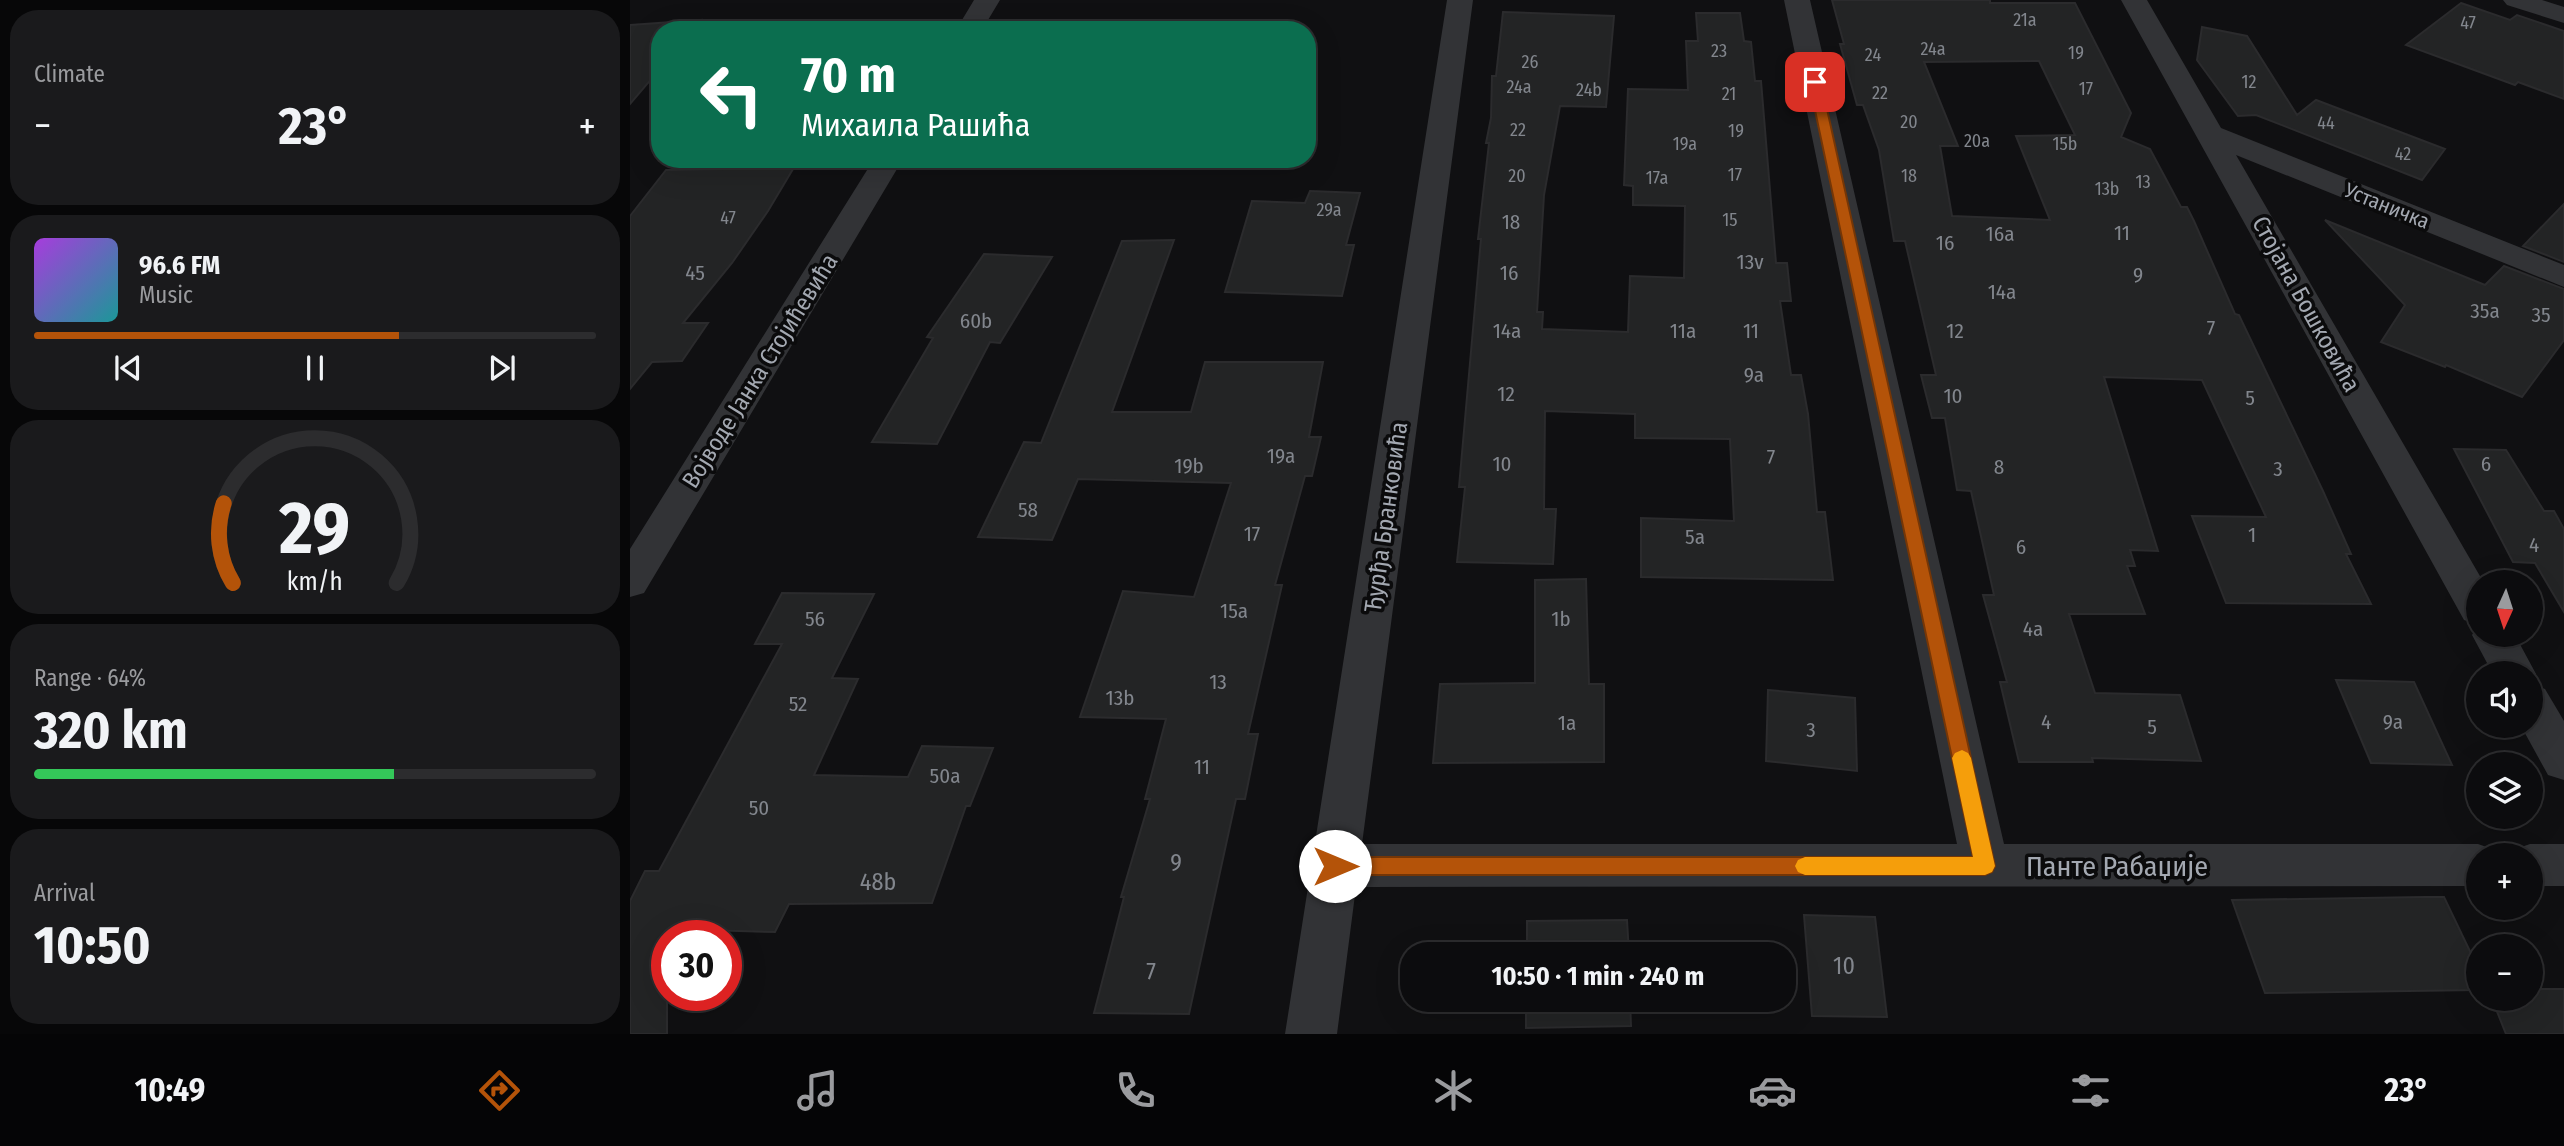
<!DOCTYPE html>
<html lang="en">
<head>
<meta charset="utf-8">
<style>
  :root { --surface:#0c0c0e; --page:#1a1a1c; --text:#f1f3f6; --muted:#9a9b9e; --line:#2c2c2e; --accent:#b45309 }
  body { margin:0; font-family:"Fira Sans Condensed",sans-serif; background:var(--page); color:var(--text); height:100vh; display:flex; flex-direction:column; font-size:26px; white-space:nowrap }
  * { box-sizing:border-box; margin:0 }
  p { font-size:23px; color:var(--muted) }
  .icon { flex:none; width:38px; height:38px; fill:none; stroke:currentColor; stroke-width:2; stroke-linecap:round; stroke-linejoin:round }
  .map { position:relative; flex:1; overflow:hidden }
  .drawer { display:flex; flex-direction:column; gap:10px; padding:10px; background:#070708; width:630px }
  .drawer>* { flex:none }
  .banner { position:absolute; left:21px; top:21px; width:665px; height:147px; border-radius:28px; box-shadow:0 7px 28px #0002,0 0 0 2px var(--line); background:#0b6e4f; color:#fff; overflow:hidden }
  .needle { width:46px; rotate:183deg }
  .tools { position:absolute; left:1836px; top:570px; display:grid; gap:14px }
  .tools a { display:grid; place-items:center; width:77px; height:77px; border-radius:50%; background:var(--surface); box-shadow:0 7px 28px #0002,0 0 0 2px var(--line); font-size:35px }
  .speed { position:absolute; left:21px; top:920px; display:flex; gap:14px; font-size:35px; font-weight:700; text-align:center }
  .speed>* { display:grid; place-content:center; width:91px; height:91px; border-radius:50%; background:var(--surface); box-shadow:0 7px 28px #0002,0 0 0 2px var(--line); line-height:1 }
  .speed .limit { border:10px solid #d22; background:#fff; color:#111 }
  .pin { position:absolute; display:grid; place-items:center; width:60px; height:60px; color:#fff; margin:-30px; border-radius:14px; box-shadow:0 4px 10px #0006 }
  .me { position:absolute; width:77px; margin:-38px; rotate:90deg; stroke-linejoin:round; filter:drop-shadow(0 0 5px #0008) }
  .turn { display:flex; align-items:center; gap:24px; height:147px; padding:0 35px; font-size:32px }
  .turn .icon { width:91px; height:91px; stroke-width:2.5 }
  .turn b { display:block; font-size:49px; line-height:60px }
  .big { font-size:52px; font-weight:700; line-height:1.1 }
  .drawer .card { flex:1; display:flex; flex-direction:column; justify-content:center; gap:10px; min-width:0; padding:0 24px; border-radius:28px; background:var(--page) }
  .drawer .dial { align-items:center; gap:0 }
  .dial svg { height:182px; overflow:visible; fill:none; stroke:var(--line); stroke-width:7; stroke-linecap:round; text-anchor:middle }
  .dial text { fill:var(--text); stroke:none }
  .song { display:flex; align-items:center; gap:21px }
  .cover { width:84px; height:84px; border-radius:10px; background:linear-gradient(135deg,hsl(280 70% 55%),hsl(180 70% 35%)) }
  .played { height:7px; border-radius:4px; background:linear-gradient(90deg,var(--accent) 65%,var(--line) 65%) }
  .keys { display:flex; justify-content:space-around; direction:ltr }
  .heat { display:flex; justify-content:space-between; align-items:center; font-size:38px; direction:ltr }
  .charge { height:10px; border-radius:5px; background:linear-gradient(90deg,#34c759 64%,var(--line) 0) }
  .trip { position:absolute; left:770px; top:942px; width:396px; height:70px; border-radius:28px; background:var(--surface); box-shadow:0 7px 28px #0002,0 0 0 2px var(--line); font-weight:700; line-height:70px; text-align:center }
  .tabs { display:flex; height:112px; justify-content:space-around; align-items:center; background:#050506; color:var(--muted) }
  .tabs .icon { width:49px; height:49px }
  .tabs .selected { color:var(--accent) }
  .tabs b { font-size:32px; color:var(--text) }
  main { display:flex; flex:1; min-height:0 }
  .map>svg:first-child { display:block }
  .building { fill:#232425; stroke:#2b2b2d; stroke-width:2; fill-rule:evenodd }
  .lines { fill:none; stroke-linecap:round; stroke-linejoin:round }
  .minor { fill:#323336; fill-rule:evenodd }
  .route { fill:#b45309; stroke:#753606; stroke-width:2 }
  .slow { fill:#f59e0b }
  .labels { text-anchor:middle; stroke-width:7; stroke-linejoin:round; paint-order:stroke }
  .far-number-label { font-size:18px; fill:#82868d }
  .far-street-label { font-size:21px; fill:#a3a8b1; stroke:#0b0b0c }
  .number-label { font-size:21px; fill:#82868d }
  .street-label { font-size:24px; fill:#a3a8b1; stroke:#0b0b0c }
  .near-number-label { font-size:24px; fill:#82868d }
  .near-street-label { font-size:28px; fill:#a3a8b1; stroke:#0b0b0c }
</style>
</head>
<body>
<main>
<section class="drawer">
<div class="card"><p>Climate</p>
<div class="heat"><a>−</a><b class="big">23°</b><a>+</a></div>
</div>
<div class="card">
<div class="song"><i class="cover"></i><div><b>96.6 FM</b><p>Music</p></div></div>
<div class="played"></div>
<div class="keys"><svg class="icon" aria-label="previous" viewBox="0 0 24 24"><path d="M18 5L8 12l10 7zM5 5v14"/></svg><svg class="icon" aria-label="pause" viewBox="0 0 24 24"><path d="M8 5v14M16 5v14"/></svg><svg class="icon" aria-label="next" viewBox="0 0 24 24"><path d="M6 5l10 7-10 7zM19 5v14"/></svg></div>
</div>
<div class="card dial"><svg viewBox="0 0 100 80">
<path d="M14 69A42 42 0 1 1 86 69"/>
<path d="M14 69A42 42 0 0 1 10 34" stroke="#b45309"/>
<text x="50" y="56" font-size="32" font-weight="700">29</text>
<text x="50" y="72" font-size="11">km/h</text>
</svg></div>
<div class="card"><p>Range · 64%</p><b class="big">320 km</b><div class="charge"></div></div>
<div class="card"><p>Arrival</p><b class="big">10:50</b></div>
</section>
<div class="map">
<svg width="1934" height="1034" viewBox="0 0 1934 1034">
  <rect width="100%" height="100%" fill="#101012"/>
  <path class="building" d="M1202 0H1360V3H1445L1501 113 1491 137 1520 149 1551 207H1557L1564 221 1605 314 1609 315 1693 491 1721 554H1716L1741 604 1596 603 1562 516 1636 517 1572 380 1474 377 1528 551 1500 550 1505 566H1497L1515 614H1439L1465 693 1550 695 1571 761 1462 758 1463 762H1389L1370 682H1377L1353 595H1364L1341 491 1327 490 1315 418H1302L1291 375H1306L1275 241H1264L1249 150 1233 105H1227L1210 44H1214ZM1409 61 1445 135 1386 136 1420 220 1322 216 1310 146H1328L1294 62Z
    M1831 3 1880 20 1887 15 1934 31V99L1888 82 1885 85 1776 45Z
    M873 12 984 16 976 107 930 106 914 195 907 312H913L912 329 998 332 1000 276 1054 278 1055 206 1003 205V186L994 185 998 89 1058 90 1056 41H1068L1066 13H1110L1114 41 1121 42 1125 81H1131L1146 263H1157L1161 301H1150L1161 375H1171L1178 414 1187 512H1195L1203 580 1011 577V518L1104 521 1100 439 1005 438V414L915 411 914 509H926L923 564 827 562 835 487H829L851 239H848L859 143H856L861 118 862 76H866Z
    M71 20 63 30H30V69L0 104V25Z
    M1572 27 1617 36 1667 115 1686 100 1815 149 1792 180 1626 115 1608 116 1567 60Z
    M100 159H169L138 211 102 263 53 323H78L52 361 22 362 0 389V216L36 170 94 169Z
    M680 191 730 193 716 245H724L712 296 595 292 622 201 675 203Z
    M1934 204V262L1893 246Z
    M1695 220 1855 285 1874 266 1934 289V340L1892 397 1816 365 1815 367 1751 342 1775 305Z
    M544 240 482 412H561L575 362H693L679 437H691L682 476H675L645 585H652L618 734H628L615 799H606L559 1014 464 1013 494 897H491L520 799H515L536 719 450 717 493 591 564 597 601 483 448 479 422 540 348 537 394 442 411 443 492 241Z
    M354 254 422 257 370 343 360 342 307 444 242 442 303 338 297 337Z
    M1824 449 1876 450 1914 511H1924L1934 529V612L1905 563 1883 562Z
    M956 579 959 684H974V762L803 763 810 684 905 683V580Z
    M152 593 244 594 202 678 228 679 184 775 278 777 292 746 363 748 340 806H336L302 903 159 904 145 932 75 930 72 936H37V1034H0V901L15 871H29L152 644H125Z
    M1706 680 1784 682 1822 765 1741 763Z
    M1138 690 1225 698 1227 771 1136 761Z
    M1794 897H1814L1848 968V990L1635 993 1602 900Z
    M1174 915 1245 917 1257 1017 1182 1016Z
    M997 920 999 954H897V921Z
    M1900 989H1934V1034H1876L1862 999H1900Z
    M896 999H1000L1001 1026 896 1028Z"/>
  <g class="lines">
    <path class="minor" d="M344 0H370L352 30H326Z
      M817 0H843L732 844H1327L1154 0H1180L1374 844H1848L1865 850 1868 856H1848V886L726 887 707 1034H655Z
      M1491 0H1517L1591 128 1934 265V287L1606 155 1854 583H1848V635H1885L1906 674 1901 684 1915 689 1934 721V780L1918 775 1891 726H1900V674H1863L1842 635 1848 625 1834 620Z
      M1873 0H1912L1934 7V23L1877 5Z
      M244 159H273L14 593 0 597V549Z
      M1900 844H1934V886H1900V856H1880L1883 850Z"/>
  </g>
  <path class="route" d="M1185 79 1191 82 1365 866 1362 872 1355 875H705L698 872 695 866 698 859 705 857H1343L1179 82Z"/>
  <path class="slow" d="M1332 750 1338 753 1341 758 1365 866 1362 872 1355 875H1175L1168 872 1165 866 1168 860 1175 857H1343L1322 758 1325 753Z"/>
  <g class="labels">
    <g class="far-number-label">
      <text x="1395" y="26">21a</text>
      <text x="1838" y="29">47</text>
      <text x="1303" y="55">24a</text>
      <text x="1089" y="57">23</text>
      <text x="1446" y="59">19</text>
      <text x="1243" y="61">24</text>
      <text x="900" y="68">26</text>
      <text x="1619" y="88">12</text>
      <text x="889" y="93">24a</text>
      <text x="1456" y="95">17</text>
      <text x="959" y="96">24b</text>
      <text x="1250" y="99">22</text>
      <text x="1099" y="100">21</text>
      <text x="1279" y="128">20</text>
      <text x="1696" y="129">44</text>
      <text x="888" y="136">22</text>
      <text x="1106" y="137">19</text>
      <text x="1347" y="147">20a</text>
      <text x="1055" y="150">19a</text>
      <text x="1435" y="150">15b</text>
      <text x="1773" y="160">42</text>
      <text x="1105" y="181">17</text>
      <text x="887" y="182">20</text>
      <text x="1279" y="182">18</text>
      <text x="1027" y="184">17a</text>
      <text x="1513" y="188">13</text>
      <text x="1477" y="195">13b</text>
      <text x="699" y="216">29a</text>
      <text x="98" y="224">47</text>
      <text x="1100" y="226">15</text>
    </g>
    <g class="far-street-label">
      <text transform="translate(1757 206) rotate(22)" y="7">Устаничка</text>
    </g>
    <g class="number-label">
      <text x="881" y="229">18</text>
      <text x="1492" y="240">11</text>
      <text x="1370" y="241">16a</text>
      <text x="1315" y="250">16</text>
      <text x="1120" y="269">13v</text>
      <text x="65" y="280">45</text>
      <text x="879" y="280">16</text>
      <text x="1508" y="282">9</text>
      <text x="1372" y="299">14a</text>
      <text x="1855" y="318">35a</text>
      <text x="1911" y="322">35</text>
      <text x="346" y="328">60b</text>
      <text x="1581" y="335">7</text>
      <text x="877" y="338">14a</text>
      <text x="1053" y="338">11a</text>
      <text x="1121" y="338">11</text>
      <text x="1325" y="338">12</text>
      <text x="1124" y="382">9a</text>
      <text x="876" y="401">12</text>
      <text x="1323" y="403">10</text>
      <text x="1620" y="405">5</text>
      <text x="651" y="463">19a</text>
      <text x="1141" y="464">7</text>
      <text x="872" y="471">10</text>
      <text x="1856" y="471">6</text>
      <text x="559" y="473">19b</text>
      <text x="1369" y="474">8</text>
      <text x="1648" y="476">3</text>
      <text x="398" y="517">58</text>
      <text x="622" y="541">17</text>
      <text x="1622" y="542">1</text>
      <text x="1065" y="544">5a</text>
      <text x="1904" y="552">4</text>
      <text x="1391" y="554">6</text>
      <text x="604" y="618">15a</text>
      <text x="185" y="626">56</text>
      <text x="931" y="626">1b</text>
      <text x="1403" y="636">4a</text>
      <text x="588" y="689">13</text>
      <text x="490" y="705">13b</text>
      <text x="168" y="711">52</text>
      <text x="1416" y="729">4</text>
      <text x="1763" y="729">9a</text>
      <text x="937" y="730">1a</text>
      <text x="1522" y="734">5</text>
      <text x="1181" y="737">3</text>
      <text x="572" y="774">11</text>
      <text x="315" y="783">50a</text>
      <text x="129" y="815">50</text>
    </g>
    <g class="street-label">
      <text transform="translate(1676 304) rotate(61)" y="8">Стојана Бошковића</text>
      <text transform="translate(130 371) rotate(-58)" y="8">Војводе Јанка Стојићевића</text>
      <text transform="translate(756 517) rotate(-82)" y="8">Ђурђа Бранковића</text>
    </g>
    <g class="near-number-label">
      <text x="546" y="871">9</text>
      <text x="248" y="890">48b</text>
      <text x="1214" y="974">10</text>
      <text x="521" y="980">7</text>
    </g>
    <g class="near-street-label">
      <text x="1487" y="876">Панте Рабаџије</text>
    </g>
  </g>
</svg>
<div class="tools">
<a><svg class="needle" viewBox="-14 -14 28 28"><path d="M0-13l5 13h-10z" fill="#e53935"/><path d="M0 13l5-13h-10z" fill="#9a9b9e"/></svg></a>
<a><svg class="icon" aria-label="sound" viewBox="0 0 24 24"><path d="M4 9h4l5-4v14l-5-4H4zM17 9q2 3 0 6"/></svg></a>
<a><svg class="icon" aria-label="layers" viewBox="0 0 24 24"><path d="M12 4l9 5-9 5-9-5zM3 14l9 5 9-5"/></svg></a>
<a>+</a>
<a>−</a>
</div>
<div class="speed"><div class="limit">30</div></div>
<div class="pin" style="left:1185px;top:82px;background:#d93025"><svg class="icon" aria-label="arrive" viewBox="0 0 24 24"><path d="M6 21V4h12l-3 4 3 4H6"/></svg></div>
<svg class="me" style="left:705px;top:866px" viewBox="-20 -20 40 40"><circle r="19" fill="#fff"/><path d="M0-13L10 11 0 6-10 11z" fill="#b45309"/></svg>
<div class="trip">10:50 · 1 min · 240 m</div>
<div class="banner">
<div class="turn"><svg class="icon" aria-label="left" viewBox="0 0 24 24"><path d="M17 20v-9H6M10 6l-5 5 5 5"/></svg><div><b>70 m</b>Михаила Рашића</div></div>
</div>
</div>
</main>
<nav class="tabs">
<b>10:49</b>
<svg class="icon selected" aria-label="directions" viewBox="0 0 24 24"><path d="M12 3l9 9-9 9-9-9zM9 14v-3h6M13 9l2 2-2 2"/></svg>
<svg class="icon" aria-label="music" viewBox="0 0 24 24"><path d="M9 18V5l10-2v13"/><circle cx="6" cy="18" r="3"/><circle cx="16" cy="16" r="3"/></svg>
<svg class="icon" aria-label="phone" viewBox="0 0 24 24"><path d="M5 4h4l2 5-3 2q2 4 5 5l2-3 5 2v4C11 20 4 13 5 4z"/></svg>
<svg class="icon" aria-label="climate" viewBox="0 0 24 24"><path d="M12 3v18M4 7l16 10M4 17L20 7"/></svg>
<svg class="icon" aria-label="car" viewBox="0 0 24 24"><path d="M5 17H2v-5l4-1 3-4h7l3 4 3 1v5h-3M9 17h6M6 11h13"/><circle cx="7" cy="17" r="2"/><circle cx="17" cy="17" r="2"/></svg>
<svg class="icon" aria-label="filters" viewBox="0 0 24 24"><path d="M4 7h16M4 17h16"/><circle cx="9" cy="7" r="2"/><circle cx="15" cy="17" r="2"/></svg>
<b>23°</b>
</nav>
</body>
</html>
